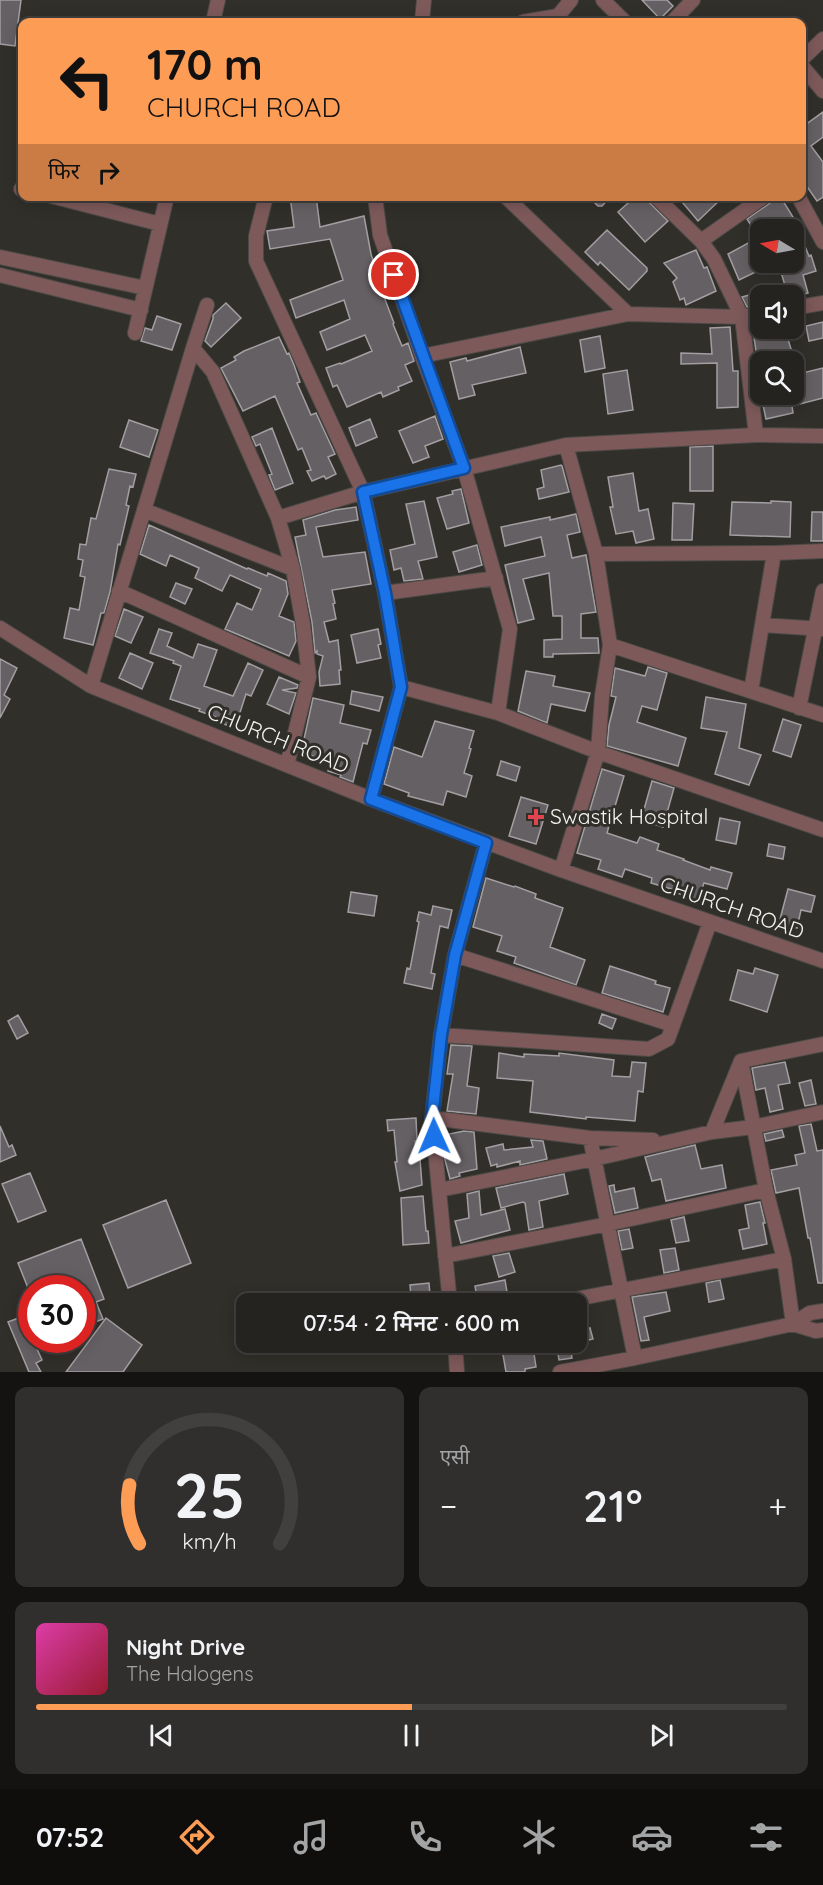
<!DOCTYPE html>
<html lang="hi">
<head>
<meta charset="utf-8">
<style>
  :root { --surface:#252320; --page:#312f2d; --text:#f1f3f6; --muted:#a3a4a5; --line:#42403e; --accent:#fd9c55 }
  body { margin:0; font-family:Quicksand,"Noto Sans Devanagari",sans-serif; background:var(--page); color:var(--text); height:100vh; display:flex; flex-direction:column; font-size:22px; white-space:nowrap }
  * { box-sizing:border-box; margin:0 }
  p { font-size:20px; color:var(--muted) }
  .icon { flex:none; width:33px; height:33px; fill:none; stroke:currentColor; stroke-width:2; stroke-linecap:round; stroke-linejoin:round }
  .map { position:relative; height:1372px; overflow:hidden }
  .side { display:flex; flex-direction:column; gap:15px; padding:15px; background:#141312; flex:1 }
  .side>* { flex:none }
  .guide { position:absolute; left:18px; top:18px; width:788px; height:183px; border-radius:12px; box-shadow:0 3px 15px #0003,0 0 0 2px var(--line); background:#fd9c55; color:#111; overflow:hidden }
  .needle { width:39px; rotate:280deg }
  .fabs { position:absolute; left:750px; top:219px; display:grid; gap:12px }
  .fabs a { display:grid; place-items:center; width:54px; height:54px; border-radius:12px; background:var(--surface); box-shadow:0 3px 15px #0003,0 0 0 2px var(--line); font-size:30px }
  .speed { position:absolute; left:18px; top:1275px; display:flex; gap:12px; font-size:30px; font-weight:700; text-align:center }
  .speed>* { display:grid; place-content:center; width:78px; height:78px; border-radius:50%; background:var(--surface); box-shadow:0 3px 15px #0003,0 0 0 2px var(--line); line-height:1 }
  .speed .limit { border:9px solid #d22; background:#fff; color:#111 }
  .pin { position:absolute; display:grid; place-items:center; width:51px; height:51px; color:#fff; margin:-26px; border:3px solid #fff; border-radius:50%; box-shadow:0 2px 6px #0007 }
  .me { position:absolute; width:66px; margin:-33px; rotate:359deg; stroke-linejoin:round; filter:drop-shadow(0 0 4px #0008) }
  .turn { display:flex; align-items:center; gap:21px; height:126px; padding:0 30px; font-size:27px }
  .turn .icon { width:78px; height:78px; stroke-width:2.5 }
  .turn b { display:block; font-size:42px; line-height:51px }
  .then { display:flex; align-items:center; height:57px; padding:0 30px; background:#0003; gap:12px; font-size:22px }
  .big { font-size:45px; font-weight:600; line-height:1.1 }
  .side .tile { flex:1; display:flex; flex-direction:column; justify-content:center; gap:9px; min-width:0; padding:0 21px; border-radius:12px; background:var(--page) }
  .side .dial { align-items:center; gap:0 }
  .dial svg { height:156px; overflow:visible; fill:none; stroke:var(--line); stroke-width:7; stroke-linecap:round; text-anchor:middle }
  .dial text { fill:var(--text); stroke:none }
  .song { display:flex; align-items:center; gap:18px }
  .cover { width:72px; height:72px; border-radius:9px; background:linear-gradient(135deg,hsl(320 70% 55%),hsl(350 70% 35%)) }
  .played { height:6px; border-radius:3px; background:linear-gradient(90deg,var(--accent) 50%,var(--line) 50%) }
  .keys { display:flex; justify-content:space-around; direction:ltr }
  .heat { display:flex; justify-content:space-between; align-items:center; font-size:33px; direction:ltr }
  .side .tiles { flex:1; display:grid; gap:15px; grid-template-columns:1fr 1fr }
  .tile:last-child { grid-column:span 2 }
  .trip { position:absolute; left:236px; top:1293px; width:351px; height:60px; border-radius:12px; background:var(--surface); box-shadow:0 3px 15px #0003,0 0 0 2px var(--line); font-weight:600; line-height:60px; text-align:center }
  .tabs { display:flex; height:96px; justify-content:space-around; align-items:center; background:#0f0e0d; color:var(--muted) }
  .tabs .icon { width:42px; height:42px }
  .tabs .selected { color:var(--accent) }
  .tabs b { font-size:27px; color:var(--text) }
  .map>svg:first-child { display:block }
  .building { fill:#656064; stroke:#a39ea2; stroke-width:1.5 }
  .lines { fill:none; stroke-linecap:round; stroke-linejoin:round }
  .minor-casing { stroke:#4c4a46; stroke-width:16 }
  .minor { stroke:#7d595a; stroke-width:14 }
  .route-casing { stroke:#114b97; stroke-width:15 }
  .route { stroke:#1a73e8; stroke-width:10 }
  .health-dot { fill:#e0444e; stroke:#312f2a; stroke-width:2 }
  .labels { text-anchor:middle; stroke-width:6; stroke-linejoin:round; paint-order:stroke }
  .street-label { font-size:21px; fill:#f4f3f0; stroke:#312f2a }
  .poi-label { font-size:21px; fill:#f4f3f0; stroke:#312f2a; text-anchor:start }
</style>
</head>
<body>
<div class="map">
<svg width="823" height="1372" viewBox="0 0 823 1372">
  <rect width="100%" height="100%" fill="#312f2a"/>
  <path class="building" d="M0 0H21L15 46 0 44Z
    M642 0H667L673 6 660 19Z
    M823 112V137L811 146 823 162V197L817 201 801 178V128Z
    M290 196H316L320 227 364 216 371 254 386 302 394 323 393 324 402 346 408 343 414 361 405 365 412 381 398 387 399 390 383 397 381 392 347 407 337 385 333 387 326 368 340 363 341 364 372 351 365 335 327 350 320 332 350 319 344 300 296 318 290 300 343 280 330 239 270 249 267 231 294 227Z
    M588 196H611L602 206H598Z
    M636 196H646L649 202 668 221 645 242 618 212Z
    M677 196H724L698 221Z
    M774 196H780L793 217 809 256 811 255 816 271 803 275 808 293 794 297V296H788L779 265 794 262V230H760V232L757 235 747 219 770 203Z
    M607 230 647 268V271L629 290 600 262 598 265 585 252Z
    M750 242 762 269 739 280 728 254Z
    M696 250 704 268 707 267 716 291 686 305 684 298 680 300 673 282 677 278 664 263Z
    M760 292V305L747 307 742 297Z
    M226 303 241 318 211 347 205 341 213 319V315Z
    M157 316 181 324 172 350 141 341 145 328 152 330Z
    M823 322V338L809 341 806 326Z
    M760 323V328H773L776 339 787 336 795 362H776L774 354 757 358 752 324Z
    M730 327 733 371H738V407L717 408V363L681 364V353L712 354 710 328Z
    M600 336 605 368 585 372 580 340Z
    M279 337 287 354 289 353 294 365 300 382 297 383 311 415 316 413 335 454 328 457 336 474 326 479 324 476 312 481 307 471 311 470 302 448 298 450 275 396 243 411 221 368 236 360 234 357 244 351Z
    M520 347 526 373 472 385 475 395 459 399 450 362 466 358 467 361Z
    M823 368V398L792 406 793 413 766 419 763 405 768 404 765 394H794V375Z
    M627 370 633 410 608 414 603 374Z
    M435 416 443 439 425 446 429 457 413 463 399 431Z
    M370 419 377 437 356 446 349 428Z
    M129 420 158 430 149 457 120 447Z
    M272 428 293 483 275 490 269 475 272 474 260 444 256 446 252 437Z
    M713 446V491H690V447Z
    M561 465 562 466 569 492 539 499 537 489 544 487 541 470Z
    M109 469 136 474 133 487 130 486 126 505 129 506 120 545 118 544 110 592 104 613H101L93 645 64 638 70 608 79 610 85 577 80 576 83 560 78 559 80 544 86 545 91 518 96 519Z
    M633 473 639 511 648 509 654 539 636 543 633 531 616 534 610 507H613L608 477Z
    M461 489 469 523 447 529 437 498 453 494 452 491Z
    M424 501 437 557 418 561 423 579 404 581 401 568 394 570 390 550 415 544 406 504Z
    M771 501 791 502 790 537 730 535 732 502 771 503Z
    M673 503 694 504 692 540H672Z
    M356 507 358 520 316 527 323 557 365 552 371 584 332 590 335 603 333 604 336 619 324 622 329 642 338 640 341 670H339L340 684 320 686 319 672 323 656 317 654V651L315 653 312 622 295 537 306 535 303 520 335 510Z
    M812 512H823V541H811Z
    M576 514 580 532 567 535 572 558 586 555 596 612 581 614V638H598L599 653 553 654V657H544V640L562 639V616H553L549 573 523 579 534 619 518 623 505 565 545 556 541 537 505 546 501 527 550 517V520Z
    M149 525 247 569 248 568 267 576 268 573 286 581 288 594 279 616 294 622 296 641 289 656 225 629 237 603 252 610 261 589 230 575 222 591 195 578 199 568 170 555 166 566 140 554Z
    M477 545 482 565 459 572 453 552Z
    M176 583 192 589 185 604 170 597Z
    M124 609 143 617 131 643 115 636Z
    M159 629 172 633 167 646 193 658 198 644 217 650 204 686 233 696 248 663 263 670 251 696 246 694 235 728 215 721 216 717 199 711 200 709 170 699 181 666 173 663 174 661 150 653Z
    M378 629 381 644 378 645 381 658 357 663 351 635Z
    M130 653 153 663 142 689 119 678Z
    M0 659 17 668 4 695 10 699 0 718Z
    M648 667 667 673 657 710 642 706 637 722 686 738 678 766 607 746 609 725 616 697 611 696 615 668 645 676Z
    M526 671 555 676 553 686 590 693 585 711 551 704 547 723 518 711Z
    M279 677 298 685 297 688 282 690 296 693 289 714 267 704Z
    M352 691 383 697 379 711 350 704Z
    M706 697 746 704 739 748 761 755 749 785 715 774 727 732 701 728Z
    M313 698 344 705 340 723 371 730 367 744 363 743 353 782 340 777 341 775 328 771 330 764 312 759 313 756 301 753Z
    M783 719 801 725 791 757 773 751Z
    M435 721 474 731 469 748 471 749 464 773 472 776 466 797 447 791 443 805 408 796 409 793 384 784 394 747 422 757Z
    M501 761 520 767 516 781 497 775Z
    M602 769 624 776 613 813 610 812 606 825 609 826 607 833 637 843 640 837 659 844 657 850 684 859 683 860 710 870 711 867 732 873 727 889 704 883 698 900 677 893 678 891 651 883 652 878 625 869 622 877 598 869 601 860 577 853Z
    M652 781 674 788 663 827 641 820Z
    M521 797 548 805 536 844 509 836Z
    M720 818 740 822 736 844 716 840Z
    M769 844 785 847 783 859 767 856Z
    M486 878 514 887 515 886 536 894 535 898 563 908 550 947 585 960 576 985 514 963 516 957 497 951 502 936 473 927Z
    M788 889 815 896 811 912 801 910 797 928 779 923Z
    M351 892 377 896 374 916 348 912Z
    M433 906 452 910 448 928 440 926 431 973 435 974 432 989 404 983 407 968 410 969 419 922 417 921 419 912 431 915Z
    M610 966 656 981 655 984 670 988 663 1012 602 993Z
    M755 968 778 975 767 1012 730 1000 738 970 753 974Z
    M602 1014 616 1019 612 1029 599 1023Z
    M18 1015 28 1033 17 1039 8 1021Z
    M451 1045 472 1046 467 1086 479 1088 476 1114 447 1111 453 1074H447Z
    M499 1053 524 1057V1054L559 1056V1053L614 1060 612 1076 630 1077 632 1062 646 1063 643 1092 638 1091 635 1121 586 1117V1119L530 1112 533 1081 497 1078Z
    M785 1062 790 1083 778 1085 783 1109 770 1112 765 1088 756 1090 752 1068Z
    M811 1080 816 1104 805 1106 799 1083Z
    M416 1118 417 1141H415L417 1159H420L422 1185 400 1191 395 1162H397L394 1130 388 1131 387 1120Z
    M811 1124 817 1151 823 1150V1283H818L810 1238H808L799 1188 776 1193 771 1170 797 1165 795 1155 805 1153 799 1126Z
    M0 1126 9 1147 12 1145 16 1155 0 1162Z
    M782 1130 784 1137 766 1141 764 1134Z
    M464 1131 474 1132 477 1169 459 1173 460 1176 450 1179 445 1160 444 1153 448 1152 444 1135Z
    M531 1140 543 1141 547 1159 520 1165V1161L497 1167V1164L491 1166 486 1148 503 1144 504 1150 533 1147Z
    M695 1145 701 1169 722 1165 726 1188 666 1201 661 1179 652 1181 645 1157Z
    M30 1173 46 1211 18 1222 2 1184Z
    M564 1174 568 1194 539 1201 543 1227 529 1230 525 1203 523 1202 501 1208 496 1188Z
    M614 1185 615 1192 634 1188 638 1208 615 1213 609 1186Z
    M479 1191 481 1215 505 1209 510 1230 461 1243 455 1221 469 1218 467 1194Z
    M423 1196 426 1231H428L429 1243 403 1245 401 1198Z
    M166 1200 191 1263 128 1288 103 1225Z
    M760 1202 765 1223H763L767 1244 743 1249 739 1230 749 1228 745 1205Z
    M684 1217 689 1241 676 1243 671 1220Z
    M629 1229 633 1248 622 1250 618 1231Z
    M81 1239 104 1299 96 1302 103 1319 82 1327V1288H28L18 1263Z
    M675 1248 679 1270 664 1273 660 1250Z
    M509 1253 515 1272 499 1277 493 1256Z
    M505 1280 509 1304H478L475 1286Z
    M720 1280 724 1299 709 1302 706 1283Z
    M429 1283 430 1295 411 1297 410 1285Z
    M666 1292 670 1311 644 1317 649 1340 641 1341 632 1297Z
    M29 1314 32 1320V1340H33L42 1360 36 1363 41 1372H29L8 1322Z
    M106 1318 142 1345 123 1372H66Z
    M590 1328 593 1339 576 1343V1331Z
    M570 1344 572 1358 559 1360 557 1347Z
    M515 1346 516 1350 533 1347 536 1367 525 1369V1372H506L502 1349Z"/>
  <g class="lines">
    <defs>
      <path id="minor" d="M603 0 625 22
        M213 22 218 0
        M422 22 424 0
        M523 22 558 16 571 0
        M672 22 693 0
        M801 60 823 39
        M801 65 823 91
        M21 189H22
        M51 196 160 224
        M266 196 256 236V261L363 492 385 593 401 687 371 799
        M375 196 380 235 422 356 464 468 510 629 498 713
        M505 196 628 314
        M655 196 701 241 714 259 742 317 756 435
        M798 196 823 242
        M701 241 765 196
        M0 257 145 288
        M0 275 141 310
        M794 308 823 303
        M135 333 167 196
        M193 348 207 305
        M422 356 628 314 742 317 760 314
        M144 510 293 569
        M278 518 363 492 566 445 756 435 823 436
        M596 554 774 553 823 551
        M119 591 309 677
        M385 593 496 578
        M762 625 823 629
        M0 628 91 686 371 799 561 870 823 961
        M610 645 823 715
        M91 686 193 348 213 372 278 518 293 569 303 624 309 677 287 765
        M401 687 498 713 598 752 823 830
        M751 691 774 553
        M799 708 823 591
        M561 870 598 752 602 696 610 645 596 554 566 445
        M455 955 673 1025
        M441 1035 649 1049 668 1039 710 922
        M741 1061 766 1190 784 1259 793 1324
        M741 1061 823 1044
        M432 1118 590 1138 653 1140
        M712 1132 741 1061
        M590 1138 635 1358
        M439 1190 594 1159 712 1132 753 1127 823 1112
        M445 1256 608 1224 766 1190
        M450 1304 432 1118 441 1035 455 955 486 843
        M550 1304 784 1259
        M793 1324 816 1331 823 1330
        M455 1342 457 1372
        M560 1372 635 1358 793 1324 810 1313 823 1311"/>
    </defs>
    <use href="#minor" class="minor-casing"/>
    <use href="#minor" class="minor"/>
  </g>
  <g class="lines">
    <defs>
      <path id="route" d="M394 275 464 468 363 492 385 593 401 687 371 799 486 843 455 955 441 1035 432 1118 434 1136"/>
    </defs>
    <use href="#route" class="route-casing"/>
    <use href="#route" class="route"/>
  </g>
  <path class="health-dot" d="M533 808h6v6h6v6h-6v6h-6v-6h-6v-6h6z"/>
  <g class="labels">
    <g class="street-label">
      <text transform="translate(278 739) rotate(22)" y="7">CHURCH ROAD</text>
      <text transform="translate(732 908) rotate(19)" y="7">CHURCH ROAD</text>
    </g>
    <g class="poi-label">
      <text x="550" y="824">Swastik Hospital</text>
    </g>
  </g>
</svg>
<div class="fabs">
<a><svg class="needle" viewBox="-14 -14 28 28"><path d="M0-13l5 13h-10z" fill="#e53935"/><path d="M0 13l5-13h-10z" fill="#a3a4a5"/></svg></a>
<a><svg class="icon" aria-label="sound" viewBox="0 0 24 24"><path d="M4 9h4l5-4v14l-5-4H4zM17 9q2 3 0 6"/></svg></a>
<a><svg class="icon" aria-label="search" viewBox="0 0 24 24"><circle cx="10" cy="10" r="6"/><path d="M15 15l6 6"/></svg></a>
</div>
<div class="speed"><div class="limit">30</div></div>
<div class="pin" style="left:394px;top:275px;background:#d93025"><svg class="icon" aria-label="arrive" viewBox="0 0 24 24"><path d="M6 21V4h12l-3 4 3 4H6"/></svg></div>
<svg class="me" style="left:434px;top:1136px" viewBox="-20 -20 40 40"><path d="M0-17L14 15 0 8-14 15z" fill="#1a73e8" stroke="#fff" stroke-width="4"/></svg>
<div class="trip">07:54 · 2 मिनट · 600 m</div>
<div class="guide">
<div class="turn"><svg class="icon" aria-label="left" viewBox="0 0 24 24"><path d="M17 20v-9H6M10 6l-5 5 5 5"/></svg><div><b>170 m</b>CHURCH ROAD</div></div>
<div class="then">फिर<svg class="icon" aria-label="right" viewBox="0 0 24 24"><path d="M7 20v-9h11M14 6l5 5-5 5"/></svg></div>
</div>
</div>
<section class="side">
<div class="tiles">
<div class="tile dial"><svg viewBox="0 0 100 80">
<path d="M14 69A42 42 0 1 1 86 69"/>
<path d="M14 69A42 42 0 0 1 9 39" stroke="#fd9c55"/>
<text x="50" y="56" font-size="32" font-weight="700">25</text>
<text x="50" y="72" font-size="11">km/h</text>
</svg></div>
<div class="tile"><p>एसी</p>
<div class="heat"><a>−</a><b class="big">21°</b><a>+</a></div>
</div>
<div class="tile">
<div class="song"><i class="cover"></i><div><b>Night Drive</b><p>The Halogens</p></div></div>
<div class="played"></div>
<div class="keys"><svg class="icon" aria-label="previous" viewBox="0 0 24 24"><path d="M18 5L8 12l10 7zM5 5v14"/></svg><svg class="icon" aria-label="pause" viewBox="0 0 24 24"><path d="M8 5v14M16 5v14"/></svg><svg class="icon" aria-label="next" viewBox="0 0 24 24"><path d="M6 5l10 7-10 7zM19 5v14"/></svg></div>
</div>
</div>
</section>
<nav class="tabs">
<b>07:52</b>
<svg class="icon selected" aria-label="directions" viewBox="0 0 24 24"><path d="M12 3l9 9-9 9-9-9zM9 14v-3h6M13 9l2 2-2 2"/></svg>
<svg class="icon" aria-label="music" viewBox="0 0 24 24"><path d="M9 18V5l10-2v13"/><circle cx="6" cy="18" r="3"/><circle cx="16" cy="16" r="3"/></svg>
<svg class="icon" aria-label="phone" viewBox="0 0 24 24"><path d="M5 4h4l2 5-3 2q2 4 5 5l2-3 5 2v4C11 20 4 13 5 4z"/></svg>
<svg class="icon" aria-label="climate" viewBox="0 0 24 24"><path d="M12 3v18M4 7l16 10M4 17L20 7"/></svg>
<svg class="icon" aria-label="car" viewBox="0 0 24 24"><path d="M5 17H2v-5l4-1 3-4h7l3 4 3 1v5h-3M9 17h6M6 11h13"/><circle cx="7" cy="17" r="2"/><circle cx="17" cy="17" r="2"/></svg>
<svg class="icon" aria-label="filters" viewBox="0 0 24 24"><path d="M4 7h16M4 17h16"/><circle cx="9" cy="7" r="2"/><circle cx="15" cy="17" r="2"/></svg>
</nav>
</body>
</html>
